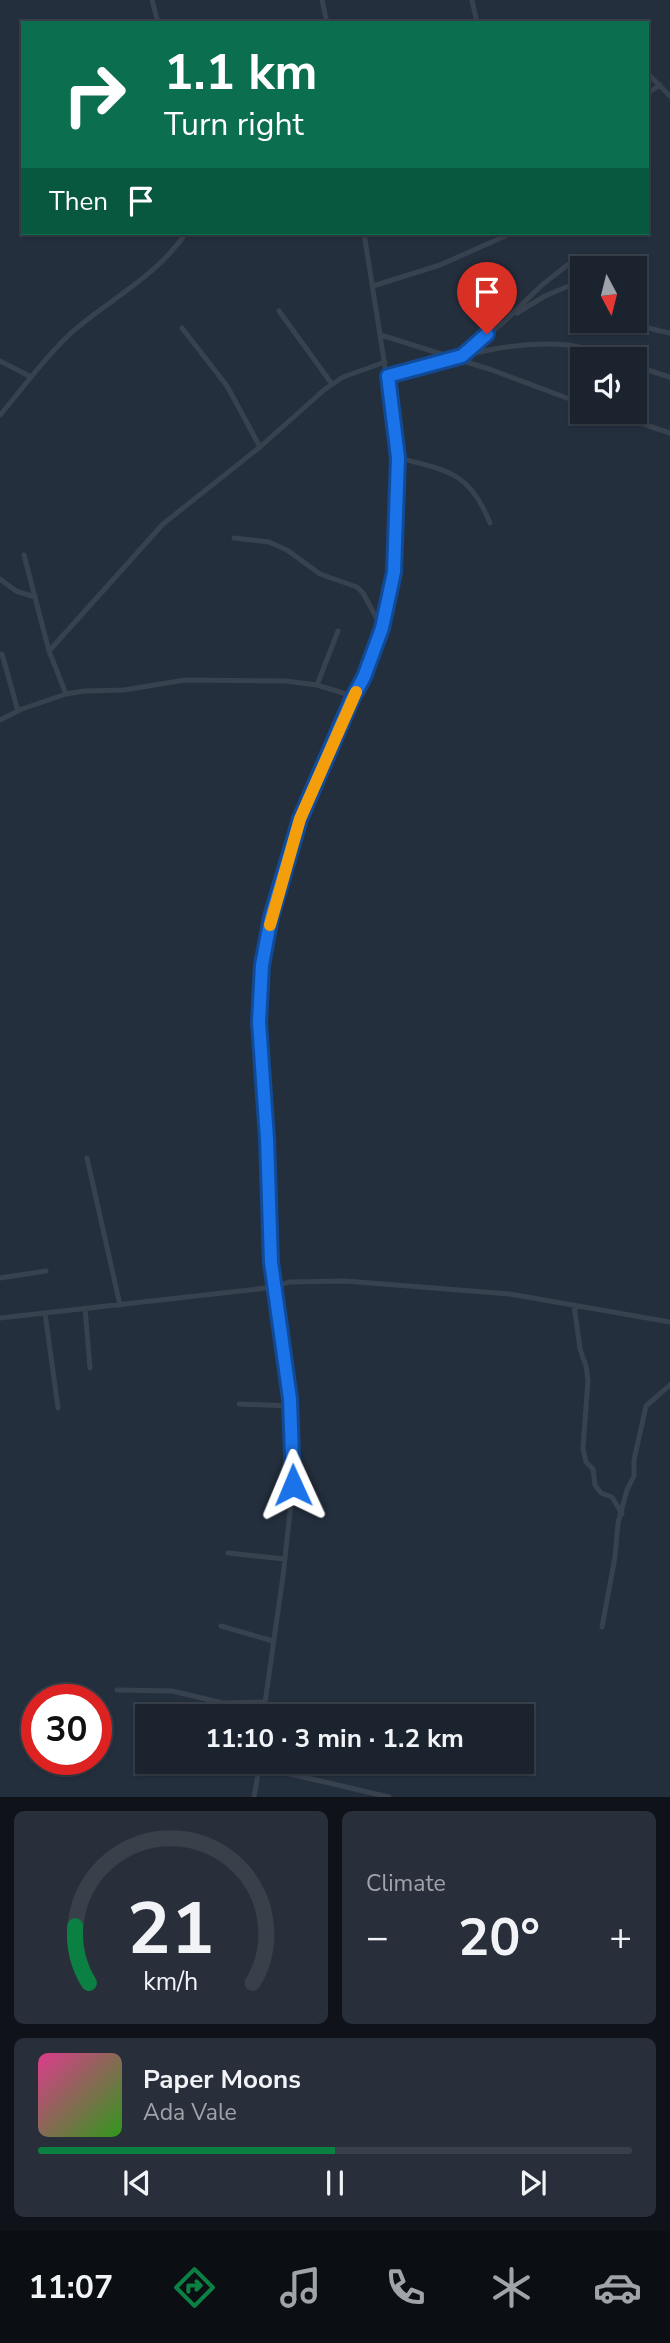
<!DOCTYPE html>
<html lang="en">
<head>
<meta charset="utf-8">
<style>
  :root { --surface:#1b232e; --page:#282f3a; --text:#f1f3f6; --muted:#a0a4aa; --line:#39404a; --accent:#0b8043 }
  body { margin:0; font-family:"Nunito Sans",sans-serif; background:var(--page); color:var(--text); height:100vh; display:flex; flex-direction:column; font-size:26px; white-space:nowrap }
  * { box-sizing:border-box; margin:0 }
  p { font-size:23px; color:var(--muted) }
  .icon { flex:none; width:38px; height:38px; fill:none; stroke:currentColor; stroke-width:2; stroke-linecap:round; stroke-linejoin:round }
  .map { position:relative; height:1797px; overflow:hidden }
  .drawer { display:flex; flex-direction:column; gap:14px; padding:14px; background:#0f1319; flex:1 }
  .drawer>* { flex:none }
  .top-card { position:absolute; left:21px; top:21px; width:628px; height:214px; border-radius:0px; box-shadow:0 2px 5px #0004,0 0 0 2px var(--line); background:#0b6e4f; color:#fff; overflow:hidden }
  .needle { width:46px; rotate:173deg }
  .tools { position:absolute; left:570px; top:256px; display:grid; gap:14px }
  .tools a { display:grid; place-items:center; width:77px; height:77px; border-radius:0px; background:var(--surface); box-shadow:0 2px 5px #0004,0 0 0 2px var(--line); font-size:35px }
  .speed { position:absolute; left:21px; top:1684px; display:flex; gap:14px; font-size:35px; font-weight:700; text-align:center }
  .speed>* { display:grid; place-content:center; width:91px; height:91px; border-radius:50%; background:var(--surface); box-shadow:0 2px 5px #0004,0 0 0 2px var(--line); line-height:1 }
  .speed .limit { border:10px solid #d22; background:#fff; color:#111 }
  .pin { position:absolute; display:grid; place-items:center; width:60px; height:60px; color:#fff; margin:-72px -30px; border-radius:50% 50% 50% 0; rotate:-45deg; box-shadow:0 0 7px #0007 }
  .pin .icon { rotate:45deg }
  .me { position:absolute; width:77px; margin:-38px; rotate:359deg; stroke-linejoin:round; filter:drop-shadow(0 0 5px #0008) }
  .turn { display:flex; align-items:center; gap:24px; height:147px; padding:0 28px; font-size:32px }
  .turn .icon { width:91px; height:91px; stroke-width:2.5 }
  .turn b { display:block; font-size:49px; line-height:60px }
  .then { display:flex; align-items:center; height:66px; padding:0 28px; background:#0003; gap:14px; font-size:26px }
  .big { font-size:52px; font-weight:700; line-height:1.1 }
  .drawer .widget { flex:1; display:flex; flex-direction:column; justify-content:center; gap:10px; min-width:0; padding:0 24px; border-radius:10px; background:var(--page) }
  .drawer .dial { align-items:center; gap:0 }
  .dial svg { height:182px; overflow:visible; fill:none; stroke:var(--line); stroke-width:7; stroke-linecap:round; text-anchor:middle }
  .dial text { fill:var(--text); stroke:none }
  .song { display:flex; align-items:center; gap:21px }
  .cover { width:84px; height:84px; border-radius:10px; background:linear-gradient(135deg,hsl(330 70% 55%),hsl(110 70% 35%)) }
  .played { height:7px; border-radius:4px; background:linear-gradient(90deg,var(--accent) 50%,var(--line) 50%) }
  .keys { display:flex; justify-content:space-around; direction:ltr }
  .heat { display:flex; justify-content:space-between; align-items:center; font-size:38px; direction:ltr }
  .drawer .tiles { flex:1; display:grid; gap:14px; grid-template-columns:1fr 1fr }
  .widget:last-child { grid-column:span 2 }
  .trip { position:absolute; left:135px; top:1704px; width:399px; height:70px; border-radius:0px; background:var(--surface); box-shadow:0 2px 5px #0004,0 0 0 2px var(--line); font-weight:700; line-height:70px; text-align:center }
  .tab-bar { display:flex; height:112px; justify-content:space-around; align-items:center; background:#0b0e12; color:var(--muted) }
  .tab-bar .icon { width:49px; height:49px }
  .tab-bar .selected { color:var(--accent) }
  .tab-bar b { font-size:32px; color:var(--text) }
  .map>svg:first-child { display:block }
  .lines { fill:none; stroke-linecap:round; stroke-linejoin:round }
  .minor { stroke:#38414e; stroke-width:5 }
  .route-casing { stroke:#114b97; stroke-width:18 }
  .route { stroke:#1a73e8; stroke-width:12 }
  .slow { stroke:#f59e0b; stroke-width:12 }
</style>
</head>
<body>
<div class="map">
<svg width="670" height="1797" viewBox="0 0 670 1797">
  <rect width="100%" height="100%" fill="#242f3e"/>
  <g class="lines">
    <path class="minor" d="M152 0 158 23
      M322 0 327 23
      M472 0 477 23
      M648 74 670 96
      M648 93 660 85
      M373 286 440 265 512 233
      M279 311 332 384
      M517 313 545 296 583 280
      M631 320 652 329 670 333
      M182 328 227 386 260 447
      M381 335 492 370 583 404
      M463 355 504 322 542 285 575 259
      M0 361 31 377
      M635 366 670 377
      M388 376C447 361 505 339 568 345 584 347 600 353 615 359
      M603 411 670 433
      M0 415C24 387 44 358 71 333 111 298 155 278 186 233
      M398 458C447 470 470 472 490 523
      M234 538 269 542 287 550 320 574 357 587 363 593 382 628
      M24 555 49 651 66 694
      M0 579 16 591 35 597
      M49 651 163 524 260 447 324 390 343 377 385 362
      M2 654 18 711
      M317 685 338 631
      M0 720 22 709 66 694 84 691 124 690 185 680 286 681 317 685 343 693 353 699
      M87 1158 120 1305
      M0 1278 46 1271
      M574 1305 580 1349 586 1366 588 1380 583 1448 586 1462 593 1469 595 1485 601 1493 612 1497 622 1514
      M85 1308 90 1368
      M45 1313 58 1408
      M0 1318 275 1287 289 1282 345 1281 510 1294 670 1322
      M239 1404 290 1406
      M228 1553 285 1559
      M221 1626 273 1641
      M602 1627 615 1557 618 1523 627 1490 634 1476V1460L646 1406 670 1385
      M117 1690 172 1691 223 1703 264 1702
      M263 1717 283 1576 293 1485 290 1399 271 1262 267 1139 259 1022 262 965 271 917 300 819 353 699 364 677 382 628 394 572 396 437 364 233
      M260 1767 389 1797
      M254 1797 260 1762"/>
  </g>
  <g class="lines">
    <defs>
      <path id="route" d="M293 1485 290 1399 271 1262 267 1139 259 1022 262 965 271 917 300 819 352 699 364 677 382 628 394 572 398 458 388 376 462 356 487 334"/>
    </defs>
    <use href="#route" class="route-casing"/>
    <use href="#route" class="route"/>
    <path class="slow" d="M270 925 300 819 356 692"/>
  </g>
</svg>
<div class="tools">
<a><svg class="needle" viewBox="-14 -14 28 28"><path d="M0-13l5 13h-10z" fill="#e53935"/><path d="M0 13l5-13h-10z" fill="#a0a4aa"/></svg></a>
<a><svg class="icon" aria-label="sound" viewBox="0 0 24 24"><path d="M4 9h4l5-4v14l-5-4H4zM17 9q2 3 0 6"/></svg></a>
</div>
<div class="speed"><div class="limit">30</div></div>
<div class="pin" style="left:487px;top:334px;background:#d93025"><svg class="icon" aria-label="arrive" viewBox="0 0 24 24"><path d="M6 21V4h12l-3 4 3 4H6"/></svg></div>
<svg class="me" style="left:293px;top:1485px" viewBox="-20 -20 40 40"><path d="M0-17L14 15 0 8-14 15z" fill="#1a73e8" stroke="#fff" stroke-width="4"/></svg>
<div class="trip">11:10 · 3 min · 1.2 km</div>
<div class="top-card">
<div class="turn"><svg class="icon" aria-label="right" viewBox="0 0 24 24"><path d="M7 20v-9h11M14 6l5 5-5 5"/></svg><div><b>1.1 km</b>Turn right</div></div>
<div class="then">Then<svg class="icon" aria-label="arrive" viewBox="0 0 24 24"><path d="M6 21V4h12l-3 4 3 4H6"/></svg></div>
</div>
</div>
<section class="drawer">
<div class="tiles">
<div class="widget dial"><svg viewBox="0 0 100 80">
<path d="M14 69A42 42 0 1 1 86 69"/>
<path d="M14 69A42 42 0 0 1 8 44" stroke="#0b8043"/>
<text x="50" y="56" font-size="32" font-weight="700">21</text>
<text x="50" y="72" font-size="11">km/h</text>
</svg></div>
<div class="widget"><p>Climate</p>
<div class="heat"><a>−</a><b class="big">20°</b><a>+</a></div>
</div>
<div class="widget">
<div class="song"><i class="cover"></i><div><b>Paper Moons</b><p>Ada Vale</p></div></div>
<div class="played"></div>
<div class="keys"><svg class="icon" aria-label="previous" viewBox="0 0 24 24"><path d="M18 5L8 12l10 7zM5 5v14"/></svg><svg class="icon" aria-label="pause" viewBox="0 0 24 24"><path d="M8 5v14M16 5v14"/></svg><svg class="icon" aria-label="next" viewBox="0 0 24 24"><path d="M6 5l10 7-10 7zM19 5v14"/></svg></div>
</div>
</div>
</section>
<nav class="tab-bar">
<b>11:07</b>
<svg class="icon selected" aria-label="directions" viewBox="0 0 24 24"><path d="M12 3l9 9-9 9-9-9zM9 14v-3h6M13 9l2 2-2 2"/></svg>
<svg class="icon" aria-label="music" viewBox="0 0 24 24"><path d="M9 18V5l10-2v13"/><circle cx="6" cy="18" r="3"/><circle cx="16" cy="16" r="3"/></svg>
<svg class="icon" aria-label="phone" viewBox="0 0 24 24"><path d="M5 4h4l2 5-3 2q2 4 5 5l2-3 5 2v4C11 20 4 13 5 4z"/></svg>
<svg class="icon" aria-label="climate" viewBox="0 0 24 24"><path d="M12 3v18M4 7l16 10M4 17L20 7"/></svg>
<svg class="icon" aria-label="car" viewBox="0 0 24 24"><path d="M5 17H2v-5l4-1 3-4h7l3 4 3 1v5h-3M9 17h6M6 11h13"/><circle cx="7" cy="17" r="2"/><circle cx="17" cy="17" r="2"/></svg>
</nav>
</body>
</html>
